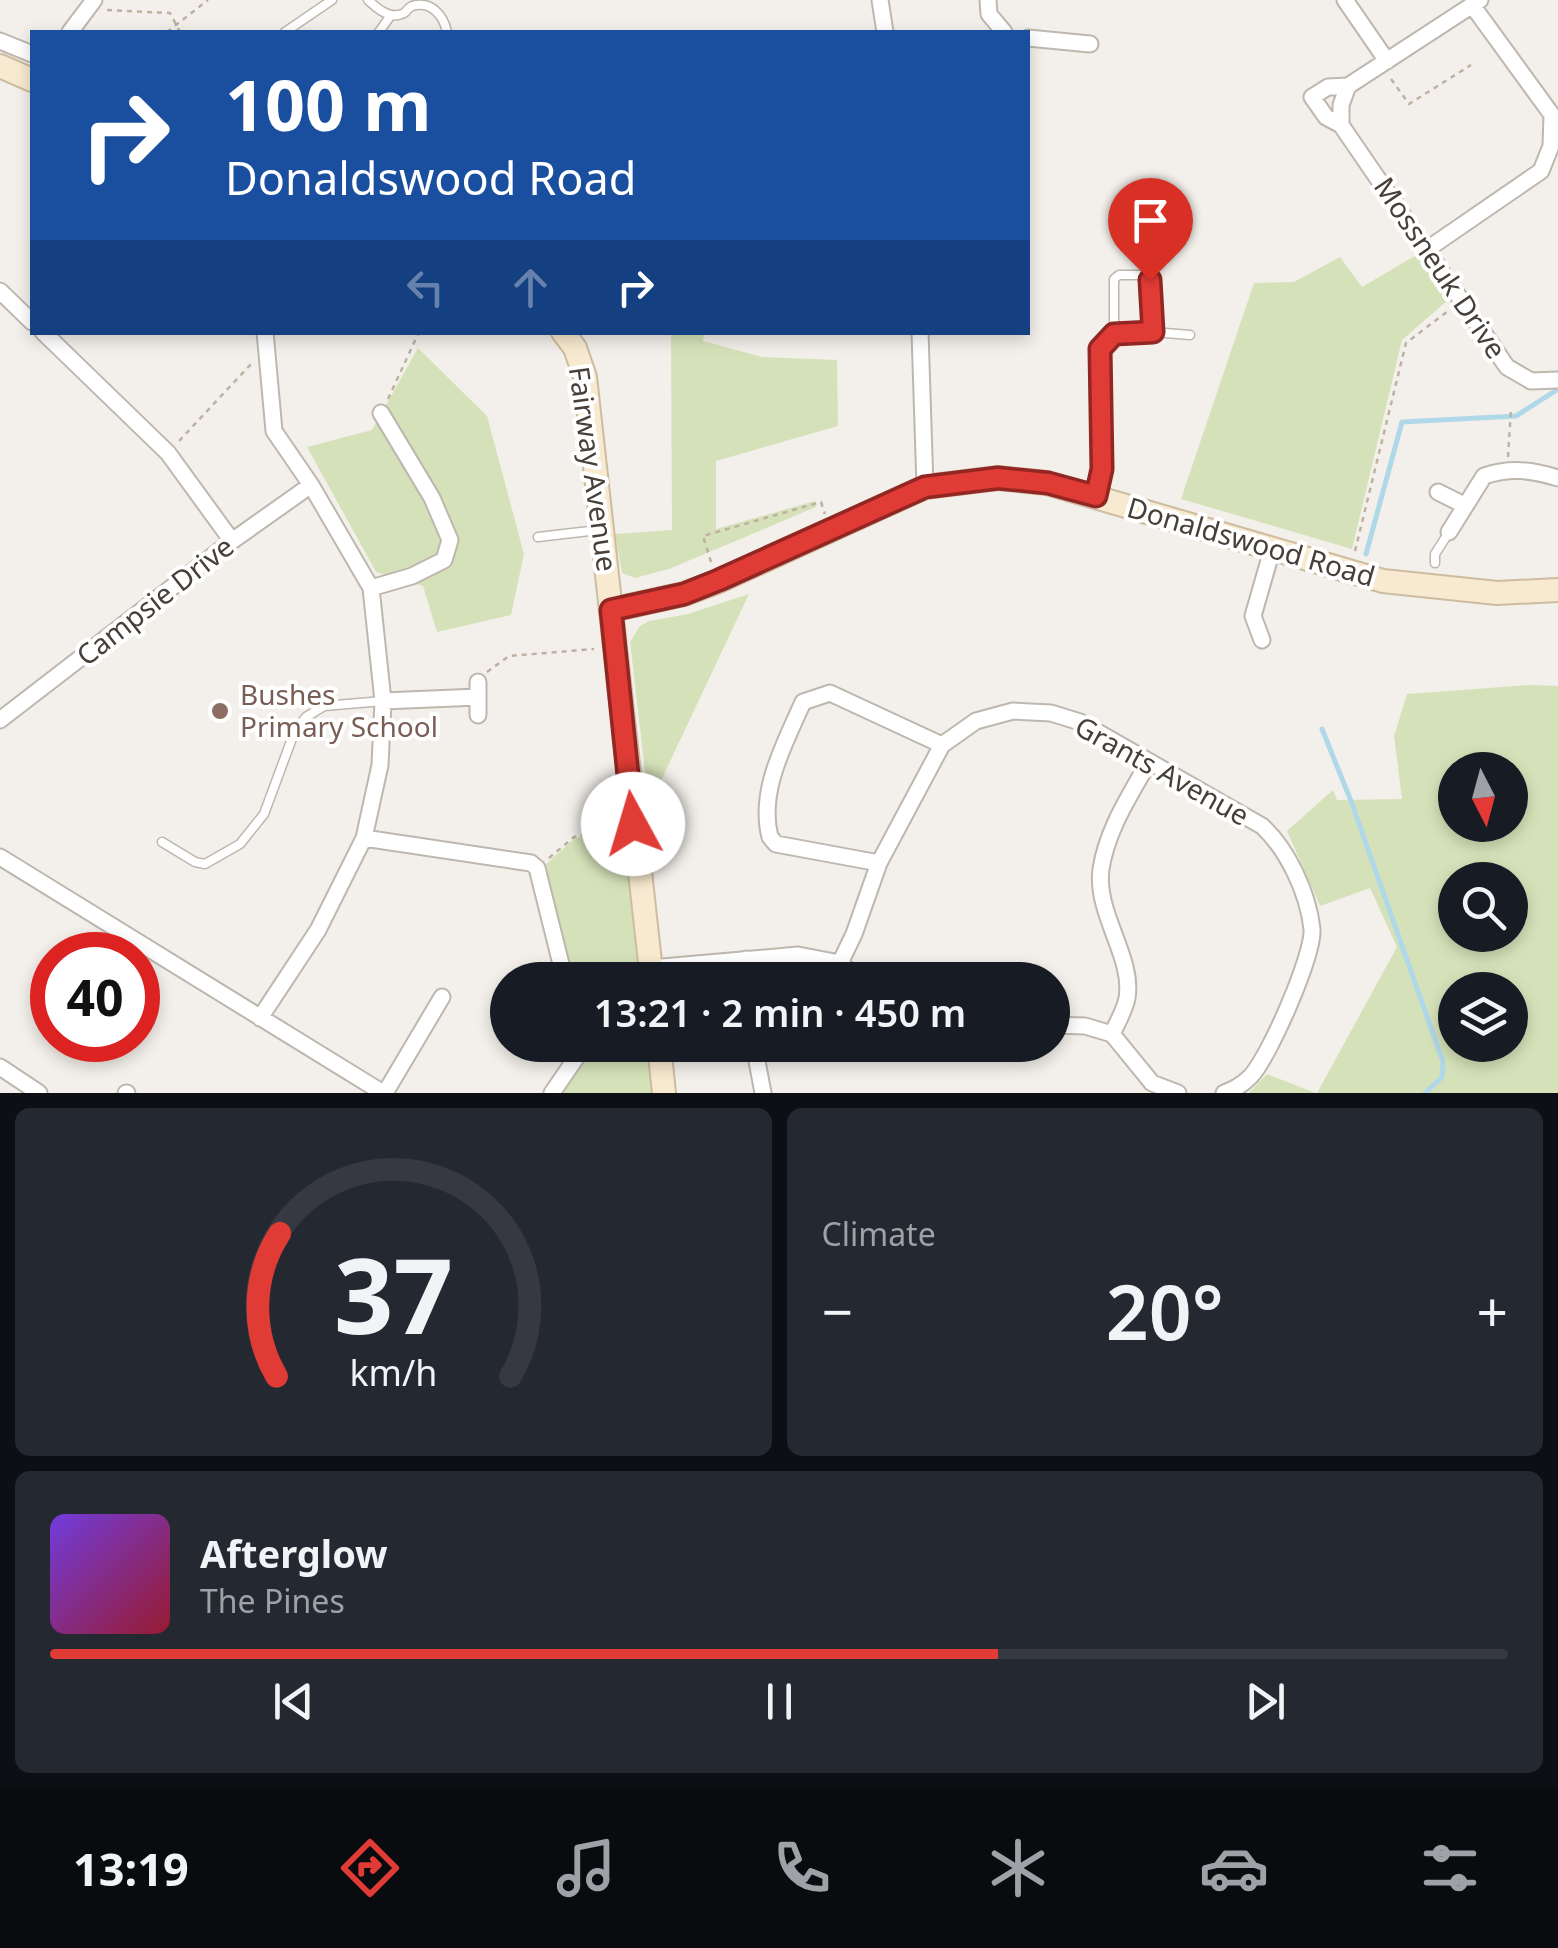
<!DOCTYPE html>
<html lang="en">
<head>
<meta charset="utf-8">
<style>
  :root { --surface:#171b24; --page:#242831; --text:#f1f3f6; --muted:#9ea1a6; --line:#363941; --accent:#e03b35 }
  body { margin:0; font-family:"Noto Sans",sans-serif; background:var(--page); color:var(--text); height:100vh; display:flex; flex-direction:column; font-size:38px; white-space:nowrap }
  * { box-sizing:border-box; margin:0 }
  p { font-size:32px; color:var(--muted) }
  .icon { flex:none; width:55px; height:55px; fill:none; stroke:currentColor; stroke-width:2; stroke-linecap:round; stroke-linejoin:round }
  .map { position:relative; height:1093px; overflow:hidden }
  .details { display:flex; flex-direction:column; gap:15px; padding:15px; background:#0d0f14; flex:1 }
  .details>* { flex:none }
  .hud { position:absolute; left:30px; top:30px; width:1000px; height:305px; border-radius:0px; box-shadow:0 5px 15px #0003; background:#1a4fa0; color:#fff; overflow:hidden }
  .needle { width:65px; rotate:174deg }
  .controls { position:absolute; left:1438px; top:752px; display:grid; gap:20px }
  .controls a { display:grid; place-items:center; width:90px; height:90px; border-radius:50%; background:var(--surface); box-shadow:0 5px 15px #0003; font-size:50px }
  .speed { position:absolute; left:30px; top:932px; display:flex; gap:20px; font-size:50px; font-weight:700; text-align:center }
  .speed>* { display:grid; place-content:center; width:130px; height:130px; border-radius:50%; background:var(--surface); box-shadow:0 5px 15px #0003; line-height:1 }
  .speed .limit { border:15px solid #d22; background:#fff; color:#111 }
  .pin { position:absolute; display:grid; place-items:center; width:85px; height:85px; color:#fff; margin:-102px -42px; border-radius:50% 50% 50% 0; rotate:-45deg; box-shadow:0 0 10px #0007 }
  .pin .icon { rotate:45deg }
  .me { position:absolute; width:110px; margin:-55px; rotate:354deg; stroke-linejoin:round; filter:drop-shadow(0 0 8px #0008) }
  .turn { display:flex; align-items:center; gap:35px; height:210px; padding:0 30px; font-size:45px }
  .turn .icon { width:130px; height:130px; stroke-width:2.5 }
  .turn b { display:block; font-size:70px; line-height:85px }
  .lanes { display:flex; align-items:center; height:95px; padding:0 30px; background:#0003; justify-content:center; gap:50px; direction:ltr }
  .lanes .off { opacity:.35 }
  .big { font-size:75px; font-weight:600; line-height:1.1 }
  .details .tile { flex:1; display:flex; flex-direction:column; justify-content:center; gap:15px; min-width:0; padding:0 35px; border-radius:15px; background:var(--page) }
  .details .dial { align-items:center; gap:0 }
  .dial svg { height:260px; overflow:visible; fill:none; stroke:var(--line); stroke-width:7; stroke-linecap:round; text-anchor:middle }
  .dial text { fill:var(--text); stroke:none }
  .song { display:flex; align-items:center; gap:30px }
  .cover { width:120px; height:120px; border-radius:15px; background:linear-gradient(135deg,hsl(260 70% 55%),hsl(350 70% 35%)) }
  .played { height:10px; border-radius:5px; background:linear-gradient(90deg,var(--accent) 65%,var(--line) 65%) }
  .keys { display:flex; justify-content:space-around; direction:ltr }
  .heat { display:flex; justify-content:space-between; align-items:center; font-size:55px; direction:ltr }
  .details .tiles { flex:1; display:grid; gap:15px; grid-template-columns:1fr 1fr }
  .tile:last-child { grid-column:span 2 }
  .trip { position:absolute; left:490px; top:962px; width:580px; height:100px; border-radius:50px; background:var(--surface); box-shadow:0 5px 15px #0003; font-weight:600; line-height:100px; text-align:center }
  .dock { display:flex; height:160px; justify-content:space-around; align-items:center; background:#090b0e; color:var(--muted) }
  .dock .icon { width:70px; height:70px }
  .dock .on { color:var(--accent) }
  .dock b { font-size:45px; color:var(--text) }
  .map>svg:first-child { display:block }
  .green { fill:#d5e2b9; fill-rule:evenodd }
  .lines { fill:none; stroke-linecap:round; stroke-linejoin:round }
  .stream { stroke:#afd8e8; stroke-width:5 }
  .lane-casing { stroke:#beb7ae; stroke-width:11 }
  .street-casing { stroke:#beb7ae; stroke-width:19 }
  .secondary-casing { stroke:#cdbca0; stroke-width:26 }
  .path { stroke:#beb1a1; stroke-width:2.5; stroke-dasharray:5 5; stroke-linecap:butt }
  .lane { stroke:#fff; stroke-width:8 }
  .street { stroke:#fff; stroke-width:15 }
  .secondary { stroke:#f8ead0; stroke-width:22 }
  .route-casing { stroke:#922622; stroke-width:25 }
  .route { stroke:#e03b35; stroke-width:18 }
  .education-dot { fill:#8d6e63; stroke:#fff; stroke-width:4 }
  .labels { text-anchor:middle; stroke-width:8; stroke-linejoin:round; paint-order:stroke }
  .street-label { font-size:28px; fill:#47403a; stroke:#fff }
  .education-label { font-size:28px; fill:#785e54; stroke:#fff; text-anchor:start }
</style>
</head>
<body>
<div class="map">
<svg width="1558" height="1093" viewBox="0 0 1558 1093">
  <rect width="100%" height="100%" fill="#f3f0eb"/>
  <path class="green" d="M1418 254 1449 299 1402 340 1352 549 1181 499 1254 283 1294 282 1340 257 1362 287Z
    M671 333H704L703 341 762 357 837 360 838 426 716 461V529L815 501 816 507 669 569 635 578 622 573 615 534 672 530Z
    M418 348 487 416 524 554 511 615 437 632 423 586 376 572 307 447 372 430Z
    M749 594 649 806 630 642 640 626 649 621 688 614Z
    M1531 685 1558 686V1093H1317L1397 947 1370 888 1320 906 1287 831 1333 790 1337 800 1402 799 1394 736 1407 694ZM1455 770H1510V825H1455ZM1455 880H1510V935H1455ZM1455 990H1510V1045H1455Z
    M626 833 641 980H571L545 865 575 838Z
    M585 1045H648L653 1093H561L586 1054Z
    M1267 1074 1316 1093H1249Z"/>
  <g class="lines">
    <path class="stream" d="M1366 554 1402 422 1516 416 1558 389
      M1322 729 1351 801 1443 1062 1442 1077 1425 1093"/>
    <defs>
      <path id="lane" d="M368 0C376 7 386 17 398 15 409 13 403 11 412 6 432 0 444 17 447 32
        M285 32 332 0
        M379 32 391 15
        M1153 332 1190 335
        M1097 492 1102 469 1101 349 1114 334 1153 332 1151 283 1146 275H1119L1114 279V334
        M538 537 598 530
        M1435 563V554L1449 532
        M162 842 195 862 205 864 240 844 264 814 294 733 306 717 324 706 383 701"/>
      <path id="street" d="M880 0 885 32
        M988 0 989 14 1004 32
        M1345 0 1387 61
        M1480 0 1348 86 1328 87 1312 97 1326 117 1341 125 1507 367 1531 381 1558 380
        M70 32 94 0
        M1028 38 1090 44
        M0 41 32 54
        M1341 125V105L1348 86
        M1429 248 1541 171 1551 146 1552 115 1472 5
        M0 291 32 322
        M43 332 168 453 232 541
        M920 332 925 487
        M1438 492 1464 505
        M1449 532 1484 476C1511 467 1531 470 1558 478
        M371 588 412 576 444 560 450 540 432 498 381 413
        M1262 640 1253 616 1272 550
        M478 682V715
        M383 701 478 697
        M0 720 232 541 311 485
        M364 838 531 863 537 868 565 980
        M0 857 383 1093
        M879 863 776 844 770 837C758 791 785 743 803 702L830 693 942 745
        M746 959 748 980
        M840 963 854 934 879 863 942 745 976 721 1013 711 1051 713 1080 722 1262 826C1288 850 1308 893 1312 929 1314 954 1269 1058 1250 1077 1243 1084 1233 1090 1224 1093
        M651 968 798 955 840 963 861 980
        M260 1018 318 930 364 838 380 765 383 701 371 588 311 485 274 431 265 332
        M1052 1025 1085 1026 1112 1034 1152 1083 1178 1093
        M1112 1034C1117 1023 1125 1010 1127 998 1134 957 1095 914 1101 869 1107 830 1129 797 1148 763
        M754 1045 763 1093
        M0 1067 39 1093
        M126 1093H127
        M385 1093 442 997
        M552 1093 578 1055 576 1045"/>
      <path id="secondary" d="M0 66 32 80
        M563 332 575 348 585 377 652 980
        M611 610 684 594 719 581 925 487 998 478 1047 483 1383 581 1497 593 1558 590
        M659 1045 664 1093"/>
    </defs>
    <use href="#lane" class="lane-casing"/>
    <use href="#street" class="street-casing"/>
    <use href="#secondary" class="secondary-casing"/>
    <path class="path" d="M107 10 170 13 180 32
      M167 32 208 0
      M1391 79 1409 104 1471 65
      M388 399 419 332
      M179 441 252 363
      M1508 457 1511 409
      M1355 551 1406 343 1448 311
      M711 562 703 536 821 502 825 514
      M487 672 509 656 594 649
      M549 858 574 837 618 828"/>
    <use href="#lane" class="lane"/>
    <use href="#street" class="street"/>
    <use href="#secondary" class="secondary"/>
  </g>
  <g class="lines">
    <defs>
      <path id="route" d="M633 824 611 610 684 594 719 580 925 487 998 478 1048 483 1096 496 1102 469 1100 349 1114 334 1153 332 1150 280"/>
    </defs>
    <use href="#route" class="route-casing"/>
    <use href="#route" class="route"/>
  </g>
  <circle class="education-dot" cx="220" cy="711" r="10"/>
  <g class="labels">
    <g class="street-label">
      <text transform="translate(1440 268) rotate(56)" y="10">Mossneuk Drive</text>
      <text transform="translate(593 469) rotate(82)" y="10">Fairway Avenue</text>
      <text transform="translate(1251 542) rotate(16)" y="10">Donaldswood Road</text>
      <text transform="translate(155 601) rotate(-38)" y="10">Campsie Drive</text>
      <text transform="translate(1162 771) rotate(29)" y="10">Grants Avenue</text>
    </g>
    <g class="education-label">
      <text x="240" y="705">Bushes<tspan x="240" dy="32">Primary School</tspan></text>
    </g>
  </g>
</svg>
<div class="controls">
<a><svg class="needle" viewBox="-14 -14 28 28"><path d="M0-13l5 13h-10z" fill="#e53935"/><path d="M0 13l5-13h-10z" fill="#9ea1a6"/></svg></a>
<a><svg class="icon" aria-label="search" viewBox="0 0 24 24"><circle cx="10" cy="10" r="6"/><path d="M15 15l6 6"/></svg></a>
<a><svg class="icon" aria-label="layers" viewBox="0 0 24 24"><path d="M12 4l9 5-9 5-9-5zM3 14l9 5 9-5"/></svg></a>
</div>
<div class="speed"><div class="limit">40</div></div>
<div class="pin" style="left:1150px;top:280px;background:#d93025"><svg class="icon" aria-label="arrive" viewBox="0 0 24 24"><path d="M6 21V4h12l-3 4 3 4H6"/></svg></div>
<svg class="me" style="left:633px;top:824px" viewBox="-20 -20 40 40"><circle r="19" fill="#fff"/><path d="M0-13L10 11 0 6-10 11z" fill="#e03b35"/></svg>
<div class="trip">13:21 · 2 min · 450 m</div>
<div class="hud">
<div class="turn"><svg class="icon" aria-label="right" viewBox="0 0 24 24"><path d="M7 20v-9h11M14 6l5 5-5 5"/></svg><div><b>100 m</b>Donaldswood Road</div></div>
<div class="lanes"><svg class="icon off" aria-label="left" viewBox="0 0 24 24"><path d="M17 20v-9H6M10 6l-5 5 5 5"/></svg><svg class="icon off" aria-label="ahead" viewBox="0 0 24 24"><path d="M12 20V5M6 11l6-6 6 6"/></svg><svg class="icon" aria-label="right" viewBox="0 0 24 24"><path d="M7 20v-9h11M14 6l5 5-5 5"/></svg></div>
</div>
</div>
<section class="details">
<div class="tiles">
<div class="tile dial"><svg viewBox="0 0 100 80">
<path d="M14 69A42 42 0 1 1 86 69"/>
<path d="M14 69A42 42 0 0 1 15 25" stroke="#e03b35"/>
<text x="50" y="56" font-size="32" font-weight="700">37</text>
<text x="50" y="72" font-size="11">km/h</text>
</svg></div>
<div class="tile"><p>Climate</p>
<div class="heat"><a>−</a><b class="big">20°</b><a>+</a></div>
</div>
<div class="tile">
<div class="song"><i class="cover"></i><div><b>Afterglow</b><p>The Pines</p></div></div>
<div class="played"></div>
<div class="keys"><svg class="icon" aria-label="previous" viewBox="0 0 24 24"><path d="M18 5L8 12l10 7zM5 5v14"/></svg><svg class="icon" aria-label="pause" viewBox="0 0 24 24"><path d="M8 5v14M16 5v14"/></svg><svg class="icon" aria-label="next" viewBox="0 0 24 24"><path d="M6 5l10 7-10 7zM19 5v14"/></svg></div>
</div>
</div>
</section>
<nav class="dock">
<b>13:19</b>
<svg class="icon on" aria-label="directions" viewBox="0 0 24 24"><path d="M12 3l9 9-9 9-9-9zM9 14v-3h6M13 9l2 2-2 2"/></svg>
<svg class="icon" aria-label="music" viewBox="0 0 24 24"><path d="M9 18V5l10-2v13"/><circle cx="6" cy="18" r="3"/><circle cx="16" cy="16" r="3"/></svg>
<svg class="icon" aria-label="phone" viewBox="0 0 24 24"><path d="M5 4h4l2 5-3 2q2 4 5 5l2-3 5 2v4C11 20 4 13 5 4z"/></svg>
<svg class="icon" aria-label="climate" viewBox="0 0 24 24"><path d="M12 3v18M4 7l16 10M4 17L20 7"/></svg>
<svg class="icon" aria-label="car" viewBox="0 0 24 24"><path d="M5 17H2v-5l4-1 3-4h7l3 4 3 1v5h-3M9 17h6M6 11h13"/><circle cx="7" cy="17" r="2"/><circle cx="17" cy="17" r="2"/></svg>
<svg class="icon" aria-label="filters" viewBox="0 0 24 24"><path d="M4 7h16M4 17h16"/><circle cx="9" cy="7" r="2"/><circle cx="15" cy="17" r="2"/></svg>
</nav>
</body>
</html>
